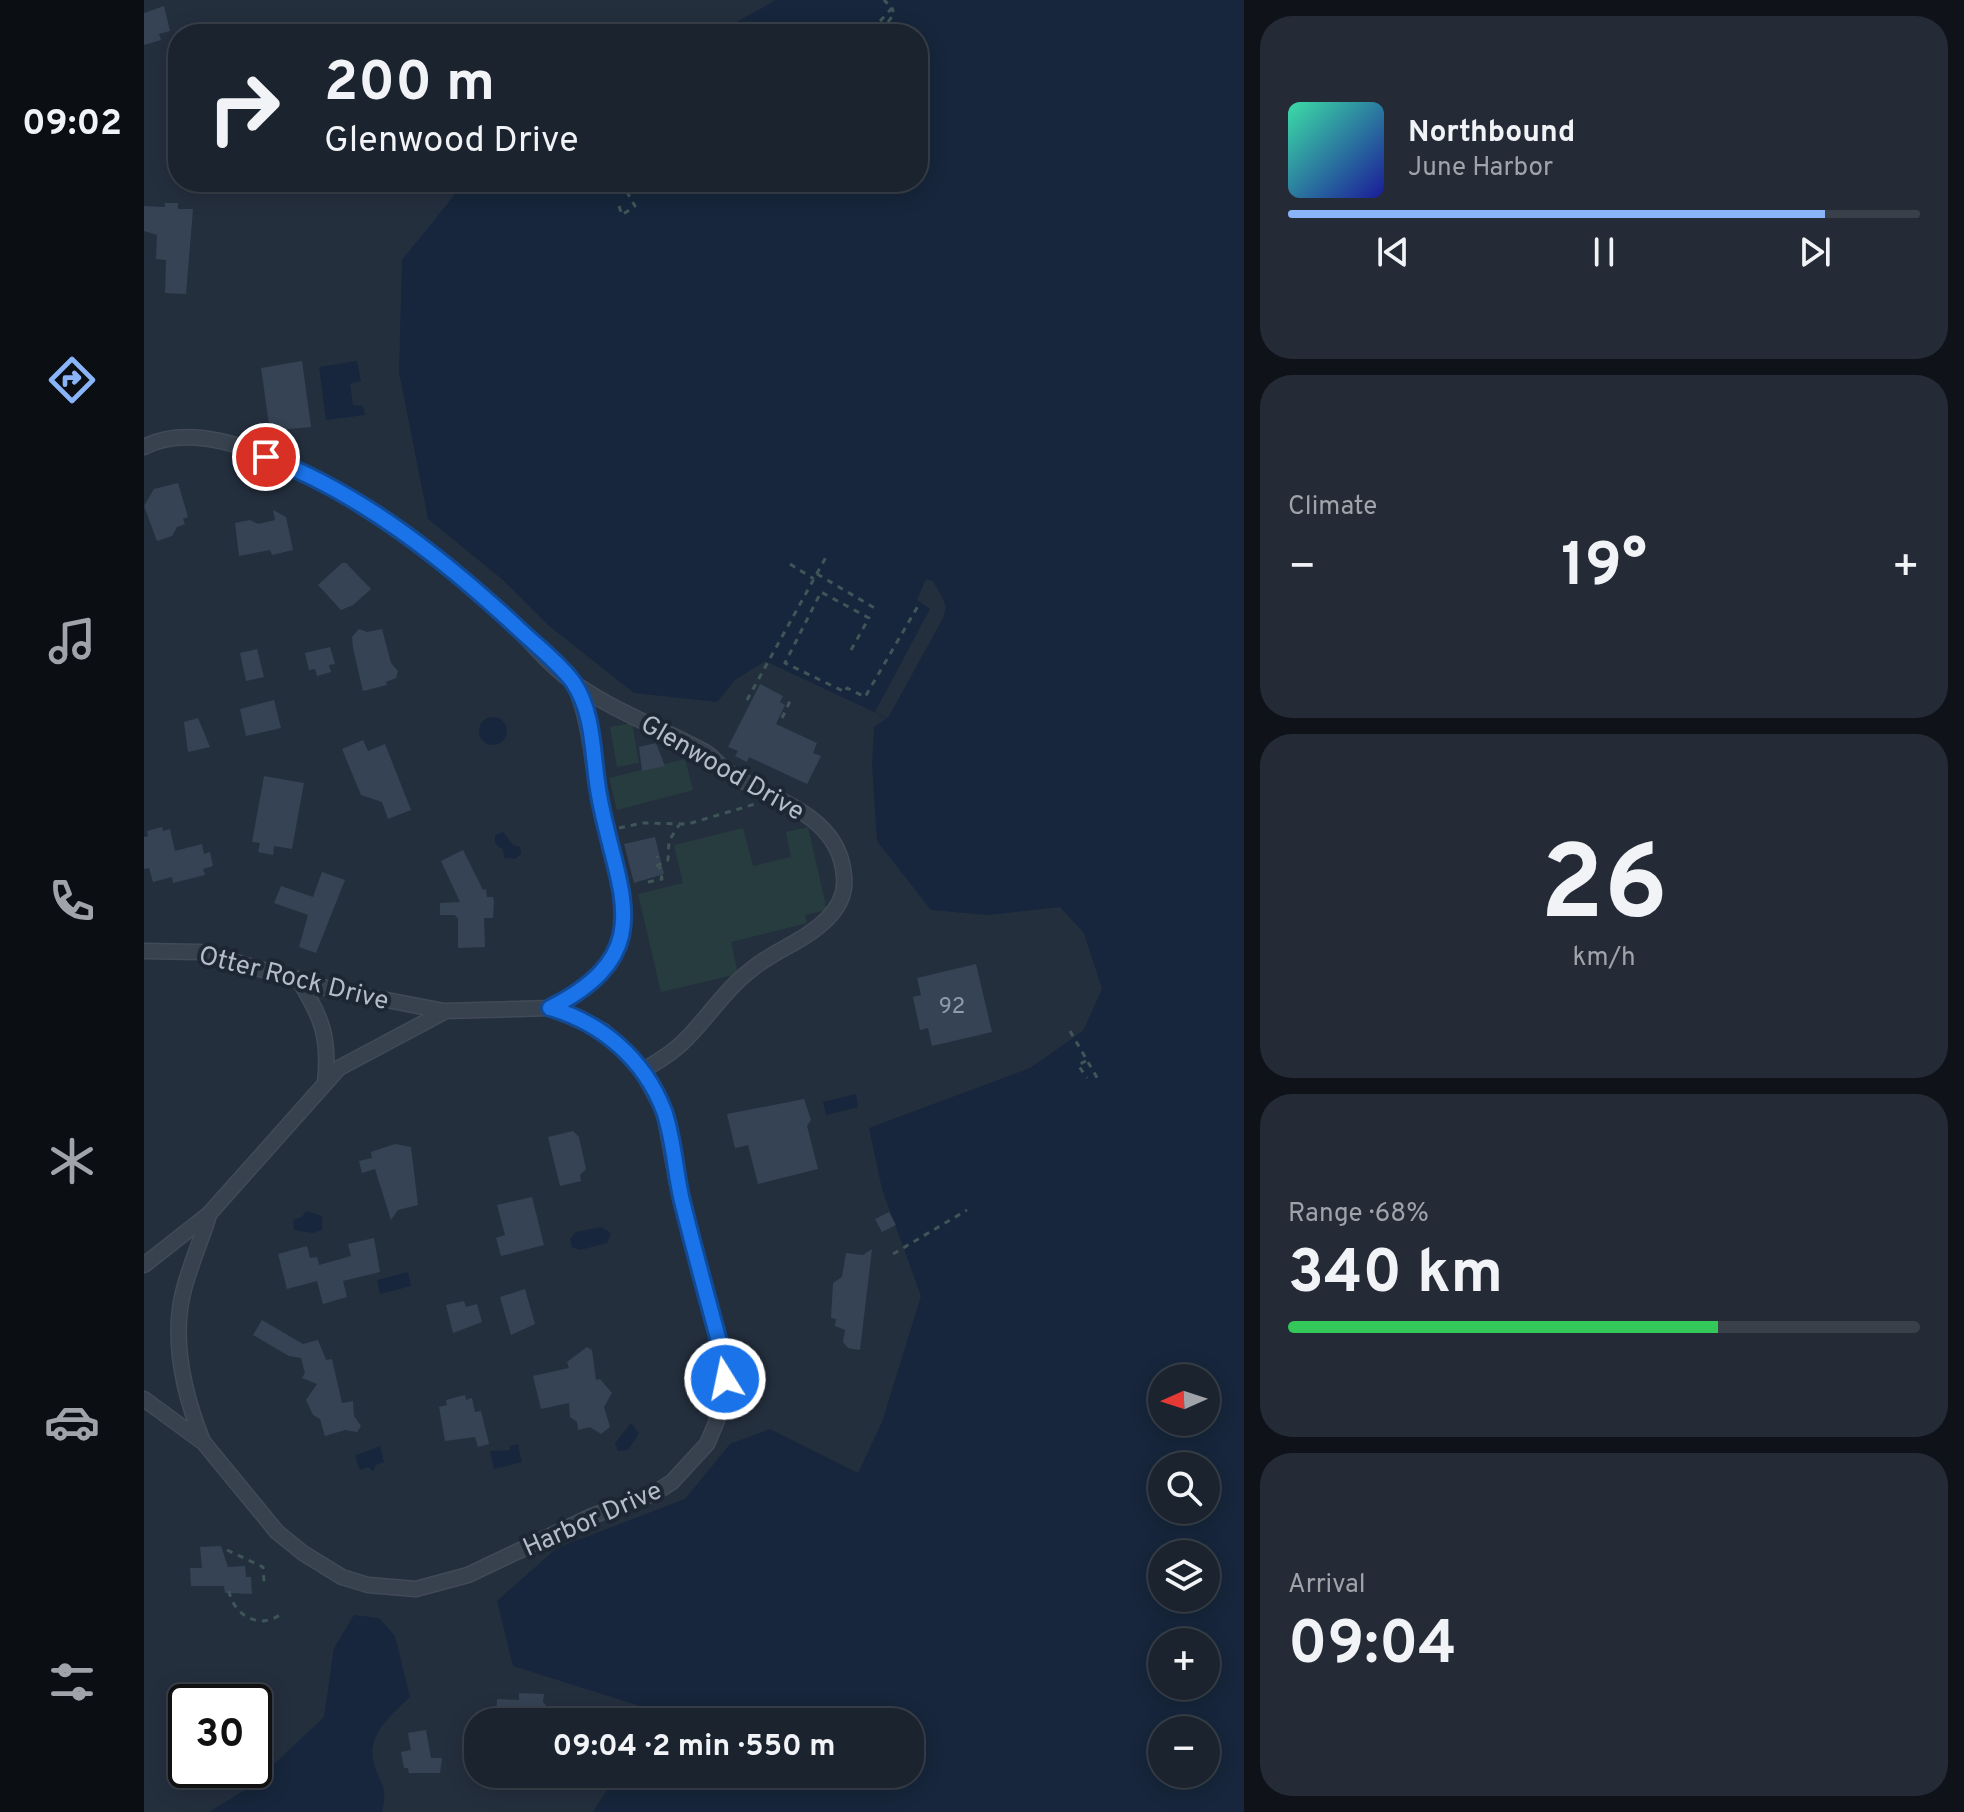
<!DOCTYPE html>
<html lang="en">
<head>
<meta charset="utf-8">
<style>
  :root { --surface:#1b232e; --page:#242b36; --text:#f1f3f6; --muted:#a0a4aa; --line:#39404a; --accent:#8ab4f8 }
  body { margin:0; font-family:Overpass,sans-serif; background:var(--page); color:var(--text); height:100vh; display:flex; flex-direction:column; font-size:30px; white-space:nowrap }
  * { box-sizing:border-box; margin:0 }
  p { font-size:26px; color:var(--muted) }
  .icon { flex:none; width:44px; height:44px; fill:none; stroke:currentColor; stroke-width:2; stroke-linecap:round; stroke-linejoin:round }
  .map { position:relative; flex:1; overflow:hidden }
  .details { display:flex; flex-direction:column; gap:16px; padding:16px; background:#0f1319; width:720px }
  .details>* { flex:none }
  .top-card { position:absolute; left:24px; top:24px; width:760px; height:168px; border-radius:32px; box-shadow:0 4px 20px #0003,0 0 0 2px var(--line); background:#1b232e; color:var(--text); overflow:hidden }
  .needle { width:52px; rotate:267deg }
  .fabs { position:absolute; left:1004px; top:1364px; display:grid; gap:16px }
  .fabs a { display:grid; place-items:center; width:72px; height:72px; border-radius:50%; background:var(--surface); box-shadow:0 4px 20px #0003,0 0 0 2px var(--line); font-size:40px }
  .speed { position:absolute; left:24px; top:1684px; display:flex; gap:16px; font-size:40px; font-weight:700; text-align:center }
  .speed>* { display:grid; place-content:center; width:104px; height:104px; border-radius:50%; background:var(--surface); box-shadow:0 4px 20px #0003,0 0 0 2px var(--line); line-height:1 }
  .speed .limit { border:4px solid #111; border-radius:12px; background:#fff; color:#111 }
  .pin { position:absolute; display:grid; place-items:center; width:68px; height:68px; color:#fff; margin:-34px; border:4px solid #fff; border-radius:50%; box-shadow:0 2px 8px #0007 }
  .me { position:absolute; width:88px; margin:-44px; rotate:350deg; stroke-linejoin:round; filter:drop-shadow(0 0 6px #0008) }
  .turn { display:flex; align-items:center; gap:28px; height:168px; padding:0 24px; font-size:36px }
  .turn .icon { width:104px; height:104px; stroke-width:2.5 }
  .turn b { display:block; font-size:56px; line-height:68px }
  .big { font-size:60px; font-weight:700; line-height:1.1 }
  .details .tile { flex:1; display:flex; flex-direction:column; justify-content:center; gap:12px; min-width:0; padding:0 28px; border-radius:32px; background:var(--page) }
  .details .dial { align-items:center; gap:0 }
  .dial b { font-size:104px; line-height:1 }
  .song { display:flex; align-items:center; gap:24px }
  .cover { width:96px; height:96px; border-radius:12px; background:linear-gradient(135deg,hsl(160 70% 55%),hsl(240 70% 35%)) }
  .played { height:8px; border-radius:4px; background:linear-gradient(90deg,var(--accent) 85%,var(--line) 85%) }
  .keys { display:flex; justify-content:space-around; direction:ltr }
  .heat { display:flex; justify-content:space-between; align-items:center; font-size:44px; direction:ltr }
  .charge { height:12px; border-radius:6px; background:linear-gradient(90deg,#34c759 68%,var(--line) 0) }
  .trip { position:absolute; left:320px; top:1708px; width:460px; height:80px; border-radius:32px; background:var(--surface); box-shadow:0 4px 20px #0003,0 0 0 2px var(--line); font-weight:700; line-height:80px; text-align:center }
  main { display:flex; flex:1; min-height:0 }
  .dock { display:flex; flex-direction:column; width:144px; justify-content:space-around; align-items:center; background:#0b0e12; color:var(--muted) }
  .dock .icon { width:56px; height:56px }
  .dock .on { color:var(--accent) }
  .dock b { font-size:36px; color:var(--text) }
  .map>svg:first-child { display:block }
  .green { fill:#263c3f }
  .water { fill:#17263c; fill-rule:evenodd }
  .pier { fill:#242f3e }
  .building { fill:#364354 }
  .lines { fill:none; stroke-linecap:round; stroke-linejoin:round }
  .minor-casing { stroke:#414a57; stroke-width:17 }
  .path { stroke:#3f5557; stroke-width:3; stroke-dasharray:6 6; stroke-linecap:butt }
  .minor { stroke:#38414e; stroke-width:14 }
  .route-casing { stroke:#114b97; stroke-width:20 }
  .route { stroke:#1a73e8; stroke-width:14 }
  .labels { text-anchor:middle; stroke-width:8; stroke-linejoin:round; paint-order:stroke }
  .number-label { font-size:22px; fill:#929caa }
  .street-label { font-size:26px; fill:#b4bcc9; stroke:#1d2633 }
</style>
</head>
<body>
<main>
<nav class="dock">
<b>09:02</b>
<svg class="icon on" aria-label="directions" viewBox="0 0 24 24"><path d="M12 3l9 9-9 9-9-9zM9 14v-3h6M13 9l2 2-2 2"/></svg>
<svg class="icon" aria-label="music" viewBox="0 0 24 24"><path d="M9 18V5l10-2v13"/><circle cx="6" cy="18" r="3"/><circle cx="16" cy="16" r="3"/></svg>
<svg class="icon" aria-label="phone" viewBox="0 0 24 24"><path d="M5 4h4l2 5-3 2q2 4 5 5l2-3 5 2v4C11 20 4 13 5 4z"/></svg>
<svg class="icon" aria-label="climate" viewBox="0 0 24 24"><path d="M12 3v18M4 7l16 10M4 17L20 7"/></svg>
<svg class="icon" aria-label="car" viewBox="0 0 24 24"><path d="M5 17H2v-5l4-1 3-4h7l3 4 3 1v5h-3M9 17h6M6 11h13"/><circle cx="7" cy="17" r="2"/><circle cx="17" cy="17" r="2"/></svg>
<svg class="icon" aria-label="filters" viewBox="0 0 24 24"><path d="M4 7h16M4 17h16"/><circle cx="9" cy="7" r="2"/><circle cx="15" cy="17" r="2"/></svg>
</nav>
<div class="map">
<svg width="1100" height="1812" viewBox="0 0 1100 1812">
  <rect width="100%" height="100%" fill="#242f3e"/>
  <path class="green" d="M488 723 495 763 473 767 466 727Z
    M541 759 549 790 473 810 465 778Z
    M664 827 683 910 661 915 663 923 587 942 594 974 517 992 494 894 539 883 530 845 599 828 609 866 647 857 642 832Z"/>
  <path class="water" d="M632 0H1100V1812H449L473 1774H766V1722H547L369 1666 353 1601 413 1548 541 1499 586 1444 626 1429 714 1473 738 1422 777 1296 738 1189 725 1128 886 1068 939 1031 958 989 940 933 916 907 844 915 787 910 733 841 728 764 730 727 743 718 621 661 591 680 573 702 490 693 404 625 359 580 284 519 255 372 258 260 321 182H774V34H571ZM1018 1378H1062V1422H1018ZM1018 1466H1062V1510H1018ZM1018 1554H1062V1598H1018ZM1018 1642H1062V1686H1018ZM1018 1730H1062V1774H1018Z
    M213 361 217 381 206 384 209 405 219 406 221 415 182 420 175 367Z
    M335 731a14 14 0 1 1 28 0a14 14 0 1 1-28 0Z
    M359 832 369 845 376 847 377 854 371 859 360 858 359 850 351 843V835Z
    M712 1094 714 1107 682 1115 679 1102Z
    M162 1211 178 1216V1230L169 1233 150 1230 149 1220 158 1217Z
    M457 1227 467 1233 463 1243 436 1250 428 1247 426 1239 432 1232Z
    M264 1272 267 1286 236 1294 233 1280Z
    M487 1423 495 1433 484 1450 474 1451 471 1443Z
    M374 1444 378 1462 350 1469 346 1451 366 1450V1446Z
    M236 1446 240 1462 232 1465 229 1471 224 1467 216 1470 211 1456Z
    M210 1615 235 1618 251 1636 266 1697C250 1712 224 1733 229 1759 234 1783 245 1784 238 1812H65L106 1787 180 1717 190 1648Z"/>
  <path class="pier" d="M782 579 789 581 798 597 802 607 799 618 744 718 731 712 786 609 773 600Z"/>
  <path class="building" d="M20 6 26 31 15 34 17 40 0 45V13Z
    M21 203H34V209H49L42 294 21 293 22 260 12 259 13 235 0 231V206L21 207Z
    M158 361 167 427 126 431 117 368Z
    M34 483 44 517 39 519 41 524 33 527 28 536 13 541 0 506 10 489Z
    M129 510 142 517 149 550 128 555 126 550 95 556 91 523 106 520 114 524 131 520Z
    M198 563H202L227 589 209 605 197 610 174 585Z
    M215 629 223 632 238 629 247 663 254 671 252 678 242 682 243 685 219 691 209 648 208 637Z
    M186 647 191 664 185 665 187 672 173 676 171 669 165 670 161 653Z
    M113 649 120 677 102 681 96 653Z
    M616 684 639 696 636 702 641 705 632 724 673 743 669 753 677 756 663 784 605 757 603 762 591 756 594 751 584 747Z
    M130 700 137 728 102 736 96 709Z
    M54 718 66 747 44 752 40 722Z
    M219 740 224 751 241 744 267 810 244 819 238 802 217 795 198 749Z
    M512 743 521 766 498 771 495 747Z
    M120 776 160 783 148 849 130 846 129 855 114 852 116 843 108 842Z
    M18 827 19 831 26 829 31 851 58 844 60 854 66 852 69 866 59 869 61 875 29 883 28 877 9 882 5 868 0 869V837L4 836 3 831Z
    M511 837 520 874 490 883 480 844Z
    M319 850 339 890 342 889 343 897H349L350 901 349 918H340L341 947 314 948V919L311 915H296V903L316 902 297 861Z
    M178 872 201 880 172 953 155 947 164 915 130 903 137 886 169 897Z
    M832 964 848 1032 788 1046 784 1028 776 1030 769 997 777 995 773 978Z
    M660 1099 667 1120 663 1126 674 1169 614 1184 604 1145 591 1148 583 1114Z
    M429 1131 435 1137 442 1169 436 1175 437 1181 416 1186 404 1137Z
    M251 1144 267 1147 274 1205 254 1210 247 1220 231 1169 218 1173 215 1161 228 1158 227 1152Z
    M388 1197 400 1245 357 1256 352 1238 361 1235 353 1205Z
    M745 1212 752 1225 738 1232 731 1219Z
    M230 1238 236 1272 199 1281 203 1297 179 1304 173 1281 143 1289 134 1254 163 1246 166 1258 173 1257 175 1265 207 1256 204 1244Z
    M728 1249 716 1350 704 1348 699 1342 701 1330 691 1326 692 1319 687 1318 689 1283 698 1277 702 1253 719 1255Z
    M381 1289 391 1324 367 1335 356 1297Z
    M320 1301 322 1307 333 1304 338 1322 309 1333 302 1305Z
    M118 1320 159 1344 174 1340 182 1360 188 1359 198 1403 209 1401 210 1416 217 1426 213 1432 201 1430 181 1436 176 1419 169 1415 162 1400 173 1384 158 1378 161 1373 157 1358 145 1356 109 1335Z
    M443 1347 448 1350 452 1380 456 1379 468 1393 460 1407 466 1427 457 1434 446 1427 434 1430 433 1422 426 1417 425 1403 397 1409 389 1376 425 1368 423 1362Z
    M321 1395 322 1400 328 1398 331 1412 337 1411 345 1444 334 1447 331 1437 301 1441 295 1407 303 1405 302 1400Z
    M77 1546 84 1567 101 1566 102 1577H107L108 1594 81 1593 80 1586H47L46 1568H58L56 1547Z
    M375 1693 400 1694 399 1702 409 1713V1722L352 1719 353 1699 375 1700Z
    M282 1730 287 1758H298L296 1773H265L264 1768H260L257 1752 267 1750 264 1733Z"/>
  <g class="lines">
    <defs>
      <path id="minor" d="M0 447C92 398 282 547 349 605 378 630 402 664 433 685 472 712 519 729 561 752 570 757 575 766 584 772 626 801 695 812 700 876 702 893 695 907 683 919 661 941 631 950 608 969 583 988 567 1013 546 1035 532 1051 516 1060 498 1071
        M0 951 56 952 186 989 300 1011 406 1008 460 1031 498 1071 520 1112 533 1183 579 1356V1403L572 1423 563 1444 528 1482 509 1494 448 1516 324 1575 272 1589 224 1585 198 1577 159 1553 133 1532 60 1443 0 1399
        M154 979C178 1017 186 1038 181 1083
        M406 1008C515 952 476 893 455 798 447 759 447 722 430 684
        M0 1265 65 1214 195 1068 300 1012
        M59 1442C41 1397 28 1345 38 1297 44 1269 57 1242 65 1215"/>
    </defs>
    <use href="#minor" class="minor-casing"/>
    <path class="path" d="M744 22 750 14 748 8
      M728 30 748 8 740 0
      M475 206 478 215 491 206 477 182
      M646 564 670 579
      M673 574 734 610
      M707 650 725 618 677 592 641 663 701 692 703 688 721 697 774 606
      M603 700 682 557
      M638 718 648 697
      M475 828 499 823 544 824 611 804
      M512 866 524 860 525 841 535 825
      M504 882 518 879 513 856
      M926 1031 955 1081
      M942 1061 934 1065 943 1078
      M749 1254 823 1210
      M83 1550 119 1567 120 1582
      M85 1591C89 1614 115 1631 137 1614"/>
    <use href="#minor" class="minor"/>
  </g>
  <g class="lines">
    <defs>
      <path id="route" d="M122 457C219 494 302 561 377 631 394 647 416 664 429 682 451 714 448 758 455 795 472 891 519 951 406 1008 458 1023 500 1059 520 1111 530 1140 531 1172 538 1201 551 1253 565 1305 579 1356L581 1379"/>
    </defs>
    <use href="#route" class="route-casing"/>
    <use href="#route" class="route"/>
  </g>
  <g class="labels">
    <g class="number-label">
      <text x="808" y="1013">92</text>
    </g>
    <g class="street-label">
      <text transform="translate(579 767) rotate(30)" y="9">Glenwood Drive</text>
      <text transform="translate(150 977) rotate(14)" y="9">Otter Rock Drive</text>
      <text transform="translate(448 1518) rotate(-24)" y="9">Harbor Drive</text>
    </g>
  </g>
</svg>
<div class="fabs">
<a><svg class="needle" viewBox="-14 -14 28 28"><path d="M0-13l5 13h-10z" fill="#e53935"/><path d="M0 13l5-13h-10z" fill="#a0a4aa"/></svg></a>
<a><svg class="icon" aria-label="search" viewBox="0 0 24 24"><circle cx="10" cy="10" r="6"/><path d="M15 15l6 6"/></svg></a>
<a><svg class="icon" aria-label="layers" viewBox="0 0 24 24"><path d="M12 4l9 5-9 5-9-5zM3 14l9 5 9-5"/></svg></a>
<a>+</a>
<a>−</a>
</div>
<div class="speed"><div class="limit">30</div></div>
<div class="pin" style="left:122px;top:457px;background:#d93025"><svg class="icon" aria-label="arrive" viewBox="0 0 24 24"><path d="M6 21V4h12l-3 4 3 4H6"/></svg></div>
<svg class="me" style="left:581px;top:1379px" viewBox="-20 -20 40 40"><circle r="17" fill="#1a73e8" stroke="#fff" stroke-width="3"/><path d="M0-11L8 9 0 5-8 9z" fill="#fff"/></svg>
<div class="trip">09:04 · 2 min · 550 m</div>
<div class="top-card">
<div class="turn"><svg class="icon" aria-label="right" viewBox="0 0 24 24"><path d="M7 20v-9h11M14 6l5 5-5 5"/></svg><div><b>200 m</b>Glenwood Drive</div></div>
</div>
</div>
<section class="details">
<div class="tile">
<div class="song"><i class="cover"></i><div><b>Northbound</b><p>June Harbor</p></div></div>
<div class="played"></div>
<div class="keys"><svg class="icon" aria-label="previous" viewBox="0 0 24 24"><path d="M18 5L8 12l10 7zM5 5v14"/></svg><svg class="icon" aria-label="pause" viewBox="0 0 24 24"><path d="M8 5v14M16 5v14"/></svg><svg class="icon" aria-label="next" viewBox="0 0 24 24"><path d="M6 5l10 7-10 7zM19 5v14"/></svg></div>
</div>
<div class="tile"><p>Climate</p>
<div class="heat"><a>−</a><b class="big">19°</b><a>+</a></div>
</div>
<div class="tile dial"><b>26</b><p>km/h</p></div>
<div class="tile"><p>Range · 68%</p><b class="big">340 km</b><div class="charge"></div></div>
<div class="tile"><p>Arrival</p><b class="big">09:04</b></div>
</section>
</main>
</body>
</html>
